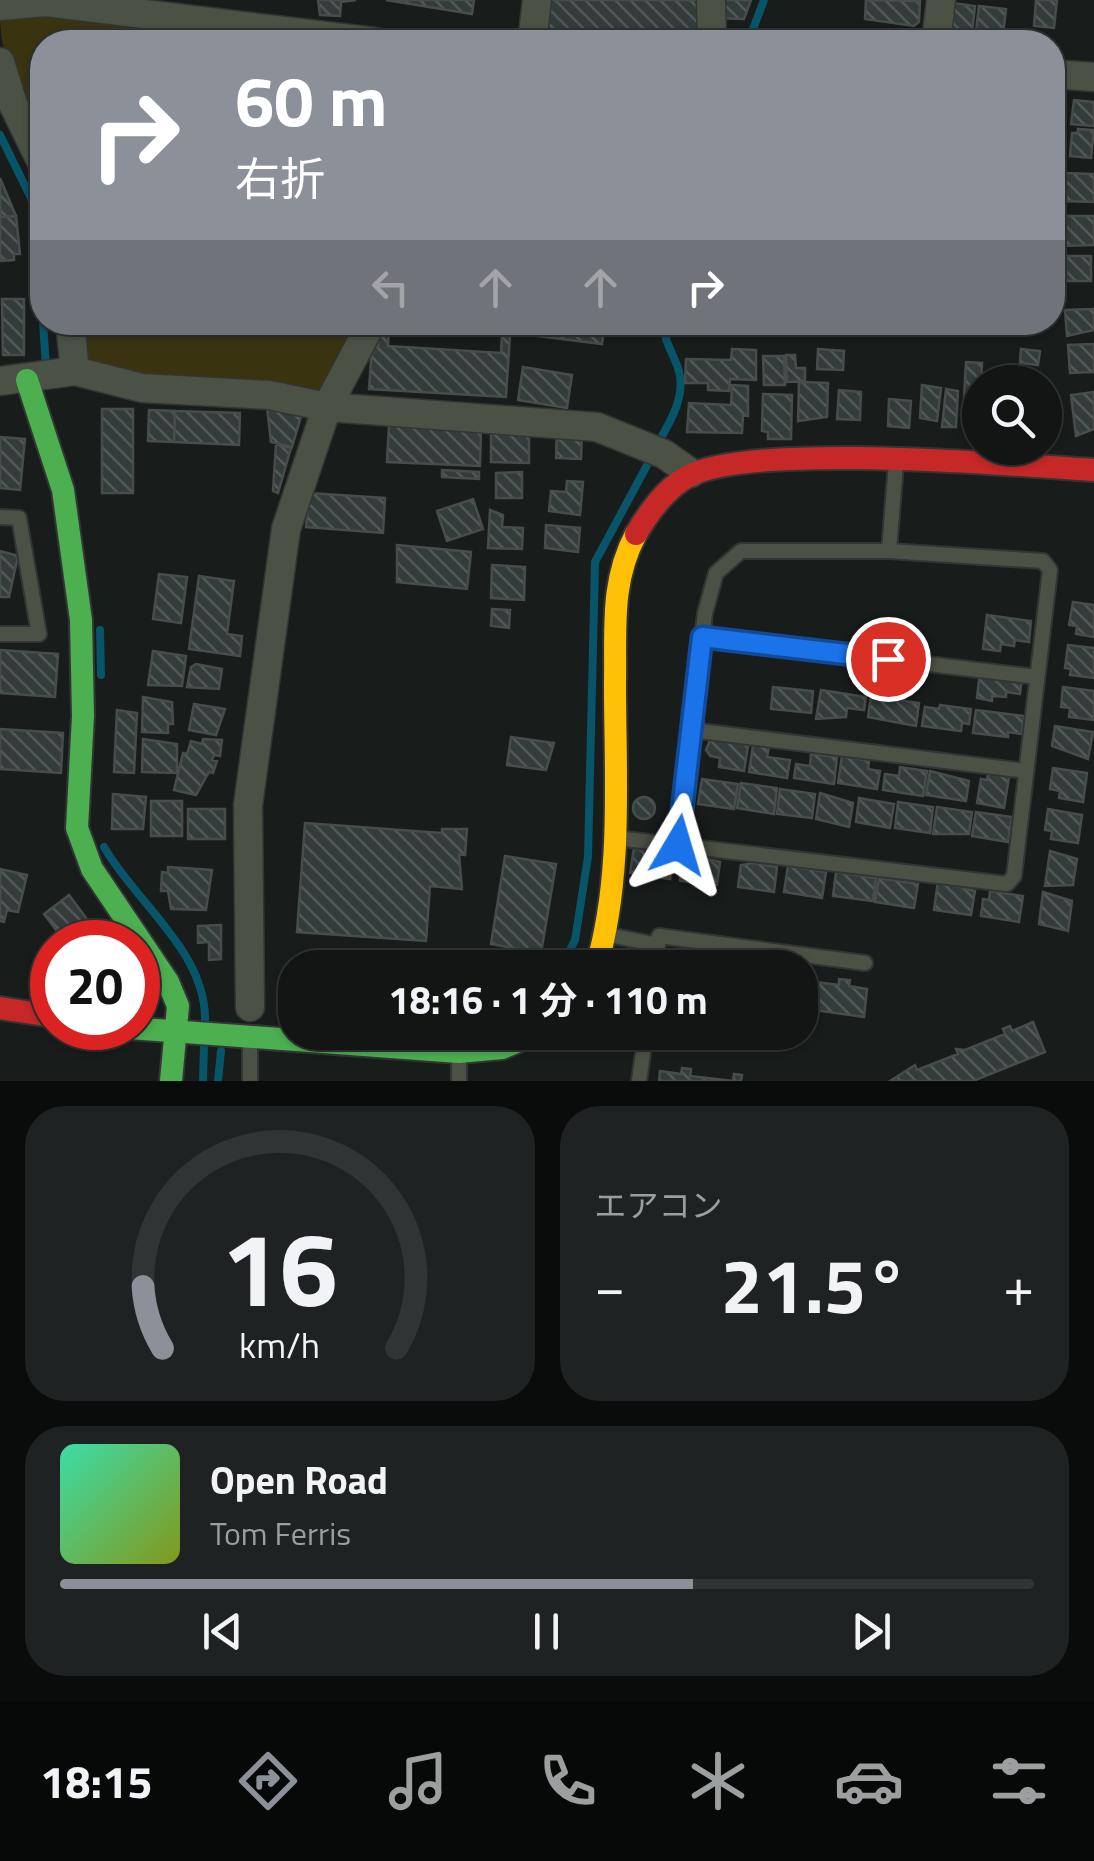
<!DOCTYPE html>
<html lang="ja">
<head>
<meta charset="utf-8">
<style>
  :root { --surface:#121514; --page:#1f2222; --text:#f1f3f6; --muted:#9c9fa0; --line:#313434; --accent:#8c9099 }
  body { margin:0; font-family:"Titillium Web","Noto Sans JP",sans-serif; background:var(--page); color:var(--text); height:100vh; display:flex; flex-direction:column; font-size:38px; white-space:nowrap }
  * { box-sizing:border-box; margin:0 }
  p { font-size:32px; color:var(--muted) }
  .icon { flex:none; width:55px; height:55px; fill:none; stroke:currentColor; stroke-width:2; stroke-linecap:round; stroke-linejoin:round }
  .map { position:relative; height:1081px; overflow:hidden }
  .details { display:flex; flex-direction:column; gap:25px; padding:25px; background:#0a0c0b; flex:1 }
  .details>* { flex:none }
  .guide { position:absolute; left:30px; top:30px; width:1035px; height:305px; border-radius:40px; box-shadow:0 2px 8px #0004,0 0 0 2px var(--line); background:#8c9099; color:#fff; overflow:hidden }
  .buttons { position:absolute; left:962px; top:365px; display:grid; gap:20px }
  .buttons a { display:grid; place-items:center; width:100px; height:100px; border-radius:50%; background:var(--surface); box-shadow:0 2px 8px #0004,0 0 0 2px var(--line); font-size:50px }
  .speed { position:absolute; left:30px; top:920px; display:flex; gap:20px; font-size:50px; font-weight:700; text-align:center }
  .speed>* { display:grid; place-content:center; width:130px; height:130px; border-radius:50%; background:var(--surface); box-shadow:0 2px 8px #0004,0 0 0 2px var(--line); line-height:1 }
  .speed .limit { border:15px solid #d22; background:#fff; color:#111 }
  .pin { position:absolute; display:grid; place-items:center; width:85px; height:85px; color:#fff; margin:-42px; border:5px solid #fff; border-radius:50%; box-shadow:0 2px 10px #0007 }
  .me { position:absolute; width:110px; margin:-55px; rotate:7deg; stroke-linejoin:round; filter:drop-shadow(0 0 8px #0008) }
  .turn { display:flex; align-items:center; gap:35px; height:210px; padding:0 40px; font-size:45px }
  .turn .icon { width:130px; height:130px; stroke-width:2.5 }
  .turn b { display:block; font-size:70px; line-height:85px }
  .lanes { display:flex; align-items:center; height:95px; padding:0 40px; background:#0003; justify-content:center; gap:50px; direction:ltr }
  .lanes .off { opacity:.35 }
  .big { font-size:75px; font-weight:700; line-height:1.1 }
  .details .tile { flex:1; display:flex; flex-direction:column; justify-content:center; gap:15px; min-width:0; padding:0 35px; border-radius:40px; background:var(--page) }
  .details .dial { align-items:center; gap:0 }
  .dial svg { height:260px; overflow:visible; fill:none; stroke:var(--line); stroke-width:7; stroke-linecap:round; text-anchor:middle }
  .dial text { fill:var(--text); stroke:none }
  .song { display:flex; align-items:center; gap:30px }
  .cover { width:120px; height:120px; border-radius:15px; background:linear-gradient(135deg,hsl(160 70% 55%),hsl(70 70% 35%)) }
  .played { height:10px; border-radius:5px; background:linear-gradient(90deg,var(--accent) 65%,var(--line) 65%) }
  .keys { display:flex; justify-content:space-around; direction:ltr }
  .heat { display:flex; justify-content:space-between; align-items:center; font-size:55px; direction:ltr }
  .details .tiles { flex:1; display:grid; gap:25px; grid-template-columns:1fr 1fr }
  .tile:last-child { grid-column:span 2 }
  .trip { position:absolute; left:278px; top:950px; width:540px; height:100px; border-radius:40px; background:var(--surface); box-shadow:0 2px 8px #0004,0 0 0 2px var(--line); font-weight:700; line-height:100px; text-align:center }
  .menu { display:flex; height:160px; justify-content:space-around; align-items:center; background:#070808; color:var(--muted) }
  .menu .icon { width:70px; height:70px }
  .menu .selected { color:var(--accent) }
  .menu b { font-size:45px; color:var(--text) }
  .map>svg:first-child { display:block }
  .park { fill:#393310 }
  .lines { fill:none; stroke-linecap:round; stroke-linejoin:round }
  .stream { stroke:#085468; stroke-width:8 }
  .building { fill:url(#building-back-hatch); stroke:#484c4b; stroke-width:2.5 }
  .lane-casing { stroke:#333534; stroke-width:18 }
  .street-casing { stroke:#333534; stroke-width:31 }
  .fast-casing { stroke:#333534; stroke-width:26 }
  .slow-casing { stroke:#333534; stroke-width:26 }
  .jam-casing { stroke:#333534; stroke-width:26 }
  .lane { stroke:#4b5245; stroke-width:14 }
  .street { stroke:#4b5245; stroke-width:28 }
  .fast { stroke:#4caf50; stroke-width:22 }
  .slow { stroke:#ffc107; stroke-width:22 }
  .jam { stroke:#c62828; stroke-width:22 }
  .route-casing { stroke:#114b97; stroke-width:25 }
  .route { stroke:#1a73e8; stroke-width:18 }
</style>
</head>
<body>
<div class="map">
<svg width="1094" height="1081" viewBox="0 0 1094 1081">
  <defs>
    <pattern id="building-back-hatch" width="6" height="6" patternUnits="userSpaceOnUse" patternTransform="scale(2.5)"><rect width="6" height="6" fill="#333c3b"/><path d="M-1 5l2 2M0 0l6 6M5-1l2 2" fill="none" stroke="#515958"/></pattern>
  </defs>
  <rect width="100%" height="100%" fill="#181c1a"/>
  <path class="park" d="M46 12 313 42H42V144C23 105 0 61 0 16Z
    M79 323H362L322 396 142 380 83 365Z"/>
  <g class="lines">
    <path class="stream" d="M731 39 750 37 764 0
      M0 135 31 198 38 227 42 310
      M43 322 46 367
      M658 443C671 421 687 394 678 368 672 351 664 341 663 322
      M100 630 101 675
      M104 847C136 903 207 952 205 1022
      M561 968 575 940 588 857 595 562 652 456
      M203 1081 204 1046
      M218 1081 221 1051"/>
  </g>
  <path class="building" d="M356 0 341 2 340 16 320 15 318 0Z
    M386 0H474L472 14Z
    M542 0H698V38H553V30H542Z
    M715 0H751L744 19 715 18Z
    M866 0 920 1 919 22 914 26 865 19Z
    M1036 0H1057L1054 28 1034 26Z
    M946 2 975 6 972 32 942 28Z
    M979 6 1006 9 1003 35 976 31Z
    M1074 100 1094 102V126L1071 124Z
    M1078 129 1094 130 1091 158 1070 156 1072 133H1078Z
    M1063 173 1094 174V202L1062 201Z
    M0 178 16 216 0 217Z
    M16 216 20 254H14V260L0 261V217Z
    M1063 216H1094V245L1063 246Z
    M1066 256H1091V281H1066Z
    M2 299H24V355H3Z
    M1094 309V330L1067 336 1065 310Z
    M531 322H605L602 344 529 335Z
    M379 328 389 329 388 346 501 353 502 335H510L506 397 369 389 372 347H378Z
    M1094 344V372L1070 373 1068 345Z
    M732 349 756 350V380L730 379 729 391 708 390V383H685L686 359 731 360Z
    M818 349 844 351 843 370 817 369Z
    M1021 349 1040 351 1038 365 1020 363Z
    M786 355H795L796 368H805V381L787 382Z
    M763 356H784L785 385H764Z
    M966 362 982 363 980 399 964 398Z
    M523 367 572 375 567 408 518 400Z
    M799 382 828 383 827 417 798 421Z
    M732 385 748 386V416L743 415 742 433 687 432 689 403 731 405Z
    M922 385 941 388 937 421 920 418Z
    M946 389 958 391 956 427H942Z
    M839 390 861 392 860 420 837 419Z
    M1094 392V429L1076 436 1071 395Z
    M763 394 792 395 791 439H768V432L762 431Z
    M889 399 911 401 909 428 888 426Z
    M267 407 302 413 292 447 271 442Z
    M102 409H133V493H102Z
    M149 410 175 411 174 442 148 441Z
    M175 411 240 413 239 445 174 442Z
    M389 425 481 430 480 466 387 462Z
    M491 428 529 429V463L491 462Z
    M557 429 582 430 581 459 556 458Z
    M0 437 25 439 20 490 0 488Z
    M276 444 291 448 278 493 273 491Z
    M442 470 479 472V479L442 477Z
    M522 472V498H496V473Z
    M567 481 583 482 580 515 549 511 551 491 566 492Z
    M309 493 385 498 383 533 306 527Z
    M473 499 483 529 447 541 437 511Z
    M490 510 503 515 502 527 523 528 522 549 488 548Z
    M546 525 580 528 578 552 545 548Z
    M397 545 471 552 467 589 397 582Z
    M0 551 18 556 9 597H0Z
    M492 565 525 567 524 600 491 598Z
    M159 574 187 577 181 623 153 619Z
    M199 576 234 581 227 634 242 636 240 656 189 649Z
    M1073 602 1094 605V637L1076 634 1077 626 1069 625Z
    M492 609 510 610 509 628 491 626Z
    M987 615 1031 621 1029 642 1015 640 1014 646 1001 644 1000 651 983 649Z
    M1068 645 1094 648V678L1070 675 1071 669 1065 668Z
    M0 650 58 654 55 697 0 693Z
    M153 651 186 656 182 686 148 685Z
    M196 664 222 669 219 689 187 687 191 667Z
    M980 671 1022 677 1020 694 1006 692V697L992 696V701L977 698Z
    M773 687 813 691 811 713 771 709Z
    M1063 687 1094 691V720L1069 717 1070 708 1061 707Z
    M821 690 866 697 864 710 847 708 846 717 816 719Z
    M871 696 919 703 916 726 868 717Z
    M143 697 172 702 173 724H168V733L142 732Z
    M194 704 225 709 216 735 189 730Z
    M940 705 971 709 969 724 962 723 961 731 922 726 925 707 939 709Z
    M117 710 137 713 134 773 114 772Z
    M976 710 1024 716 1022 734 1008 732V737L973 733Z
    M1055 726 1093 732 1088 759 1052 746Z
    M0 729 63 733 61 773 0 769Z
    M712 735 749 740 744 771 719 767 720 758 710 756 706 750Z
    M511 737 554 743 546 770 507 765Z
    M143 739 177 744V773L142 772Z
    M203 739 222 740 220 756 214 755 212 760 217 761 213 773 209 772 196 795 174 790 183 753 187 754 191 741 202 744Z
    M753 745 769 747 767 757 790 760 787 778 749 772Z
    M811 754 837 757 834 784 794 778 796 764 810 766Z
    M842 756 869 761 868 769 880 771 877 789 838 783Z
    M900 767 927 771 923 796 883 790 885 774 899 776Z
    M989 768 1010 771 1004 808 977 803 981 779 987 780Z
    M1053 768 1087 773 1083 802 1059 798 1060 791 1050 789Z
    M930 771 969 781 966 801 926 795Z
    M702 779 738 784 734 809 698 804Z
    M741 783 777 788 774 814 737 808Z
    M780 789 815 794 812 818 777 814Z
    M820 793 853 803 849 827 816 819Z
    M113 794 146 797 143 829H112Z
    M633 808a11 11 0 1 1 22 0a11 11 0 1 1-22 0Z
    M859 798 894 804 890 828 856 822Z
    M151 801H182V836H151Z
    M898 802 933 807 930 833 895 828Z
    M937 807 972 812 969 834H933Z
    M188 809H225V839H188Z
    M1048 809 1082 815 1078 843 1051 839 1052 831 1045 830Z
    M976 812 1012 817 1008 842 972 836Z
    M305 823 442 833V829H467L465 855 459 854 462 889 430 886 426 941 297 932Z
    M634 848 673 854 670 879 630 873Z
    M1050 851 1077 859 1073 885 1045 886Z
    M683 853 720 862 717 885 680 881Z
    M505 856 556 864 541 953 491 944Z
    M754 863 777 867 774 892 738 887 741 865Z
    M788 866 826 872 822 898 784 892Z
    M168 867 212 870 206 910 171 909 168 891H161L162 872 168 873Z
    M0 869 27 875 18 912 7 910 4 922 0 921Z
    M836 872 876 878 873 901 833 896Z
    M879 878 918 884 914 908 875 902Z
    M938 881 975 891 971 915 934 910Z
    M990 891 1023 896 1019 922 981 916 983 899 989 900Z
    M1043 892 1072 901 1068 931 1039 924Z
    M69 895 104 942H65L44 914Z
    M221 925V959L209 960V942L198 943V926Z
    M800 976 801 980 839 985V979L850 980 849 986 867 989 864 1017 800 1008Z
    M1033 1022 1045 1052 973 1081H890L915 1065 917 1070 958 1054 956 1049 965 1050 1005 1034 1003 1029 1010 1026 1012 1031Z
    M682 1068 691 1069 690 1076 733 1081 734 1074 742 1075 741 1081H659L660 1071 681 1074Z"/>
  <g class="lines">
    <defs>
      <path id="lane" d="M0 517 19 518 39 634H0
        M889 551 896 463
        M702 637 1037 677
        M691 730 1026 771
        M616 838 1007 884 1014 876 1050 570 1043 561 889 551H741L716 573 705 613 677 845
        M609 935 658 945
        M654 968 659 936 865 963
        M459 1053V1081
        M250 1081V1042
        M639 1081 646 1032"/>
      <path id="street" d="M711 0 712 42
        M0 6 46 2 375 42
        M532 42 537 0
        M936 42 941 0
        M0 62 13 104 42 163
        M1052 74 1094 77
        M70 322 75 371
        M0 381 75 371 142 388 269 395 327 407 597 427 664 454 691 473
        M250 1007 248 805 286 529 327 407 372 322"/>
      <path id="fast" d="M27 380 63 490 81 620 83 716 77 828 92 869 168 982 178 1006 171 1081
        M129 1028 459 1052 502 1048 540 1032"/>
      <path id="slow" d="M596 968C623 877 615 778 615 684 616 631 610 582 636 534"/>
      <path id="jam" d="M636 534C649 512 665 489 687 477 747 442 1015 465 1094 470
        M0 1008 52 1016"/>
    </defs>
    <use href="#lane" class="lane-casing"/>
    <use href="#street" class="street-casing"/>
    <use href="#fast" class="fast-casing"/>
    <use href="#slow" class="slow-casing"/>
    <use href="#jam" class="jam-casing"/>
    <use href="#lane" class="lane"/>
    <use href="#street" class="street"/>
    <use href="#fast" class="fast"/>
    <use href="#slow" class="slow"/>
    <use href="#jam" class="jam"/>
  </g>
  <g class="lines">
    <defs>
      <path id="route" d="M678 845 702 637 888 659"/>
    </defs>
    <use href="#route" class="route-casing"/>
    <use href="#route" class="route"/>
  </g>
</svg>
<div class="buttons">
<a><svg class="icon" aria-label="search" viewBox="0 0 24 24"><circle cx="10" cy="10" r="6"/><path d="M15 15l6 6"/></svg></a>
</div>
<div class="speed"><div class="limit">20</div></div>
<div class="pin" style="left:888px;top:659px;background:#d93025"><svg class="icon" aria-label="arrive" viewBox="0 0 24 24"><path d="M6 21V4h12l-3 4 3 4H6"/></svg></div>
<svg class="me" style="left:678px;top:845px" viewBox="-20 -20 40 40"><path d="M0-17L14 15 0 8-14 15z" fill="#1a73e8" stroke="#fff" stroke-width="4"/></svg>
<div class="trip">18:16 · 1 分 · 110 m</div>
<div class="guide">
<div class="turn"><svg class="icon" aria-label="right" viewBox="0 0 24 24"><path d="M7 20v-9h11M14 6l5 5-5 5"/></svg><div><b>60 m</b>右折</div></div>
<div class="lanes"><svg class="icon off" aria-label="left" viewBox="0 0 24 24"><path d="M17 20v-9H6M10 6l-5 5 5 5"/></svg><svg class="icon off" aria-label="ahead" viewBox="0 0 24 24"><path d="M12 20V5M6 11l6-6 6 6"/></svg><svg class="icon off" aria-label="ahead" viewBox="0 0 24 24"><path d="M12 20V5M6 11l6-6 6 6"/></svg><svg class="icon" aria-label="right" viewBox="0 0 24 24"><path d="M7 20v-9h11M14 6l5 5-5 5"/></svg></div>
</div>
</div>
<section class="details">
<div class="tiles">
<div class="tile dial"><svg viewBox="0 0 100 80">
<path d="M14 69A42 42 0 1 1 86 69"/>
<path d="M14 69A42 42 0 0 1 8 50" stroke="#8c9099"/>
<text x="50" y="56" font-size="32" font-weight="700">16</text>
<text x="50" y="72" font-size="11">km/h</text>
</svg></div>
<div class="tile"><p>エアコン</p>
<div class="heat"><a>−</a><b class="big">21.5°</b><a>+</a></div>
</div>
<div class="tile">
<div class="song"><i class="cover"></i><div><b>Open Road</b><p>Tom Ferris</p></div></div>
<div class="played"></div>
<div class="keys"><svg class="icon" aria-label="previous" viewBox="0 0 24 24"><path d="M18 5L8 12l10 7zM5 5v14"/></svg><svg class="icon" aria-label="pause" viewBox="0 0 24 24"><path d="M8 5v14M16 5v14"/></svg><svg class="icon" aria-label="next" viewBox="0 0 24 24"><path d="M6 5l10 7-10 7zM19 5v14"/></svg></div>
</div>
</div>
</section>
<nav class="menu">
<b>18:15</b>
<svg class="icon selected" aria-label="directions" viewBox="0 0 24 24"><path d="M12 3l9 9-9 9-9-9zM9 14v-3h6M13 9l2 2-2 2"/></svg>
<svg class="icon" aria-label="music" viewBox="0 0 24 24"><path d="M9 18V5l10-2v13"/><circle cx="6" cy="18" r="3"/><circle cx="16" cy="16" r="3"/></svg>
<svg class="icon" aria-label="phone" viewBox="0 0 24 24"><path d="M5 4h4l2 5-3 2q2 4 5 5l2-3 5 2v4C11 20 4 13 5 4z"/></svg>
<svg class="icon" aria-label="climate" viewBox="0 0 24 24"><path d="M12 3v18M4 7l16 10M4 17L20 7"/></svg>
<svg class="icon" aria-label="car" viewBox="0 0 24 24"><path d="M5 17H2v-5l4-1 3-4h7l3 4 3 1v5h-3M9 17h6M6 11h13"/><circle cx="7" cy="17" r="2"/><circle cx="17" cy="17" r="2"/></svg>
<svg class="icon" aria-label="filters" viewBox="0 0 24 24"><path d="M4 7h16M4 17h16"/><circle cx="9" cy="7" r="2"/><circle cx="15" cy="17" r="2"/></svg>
</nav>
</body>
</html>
